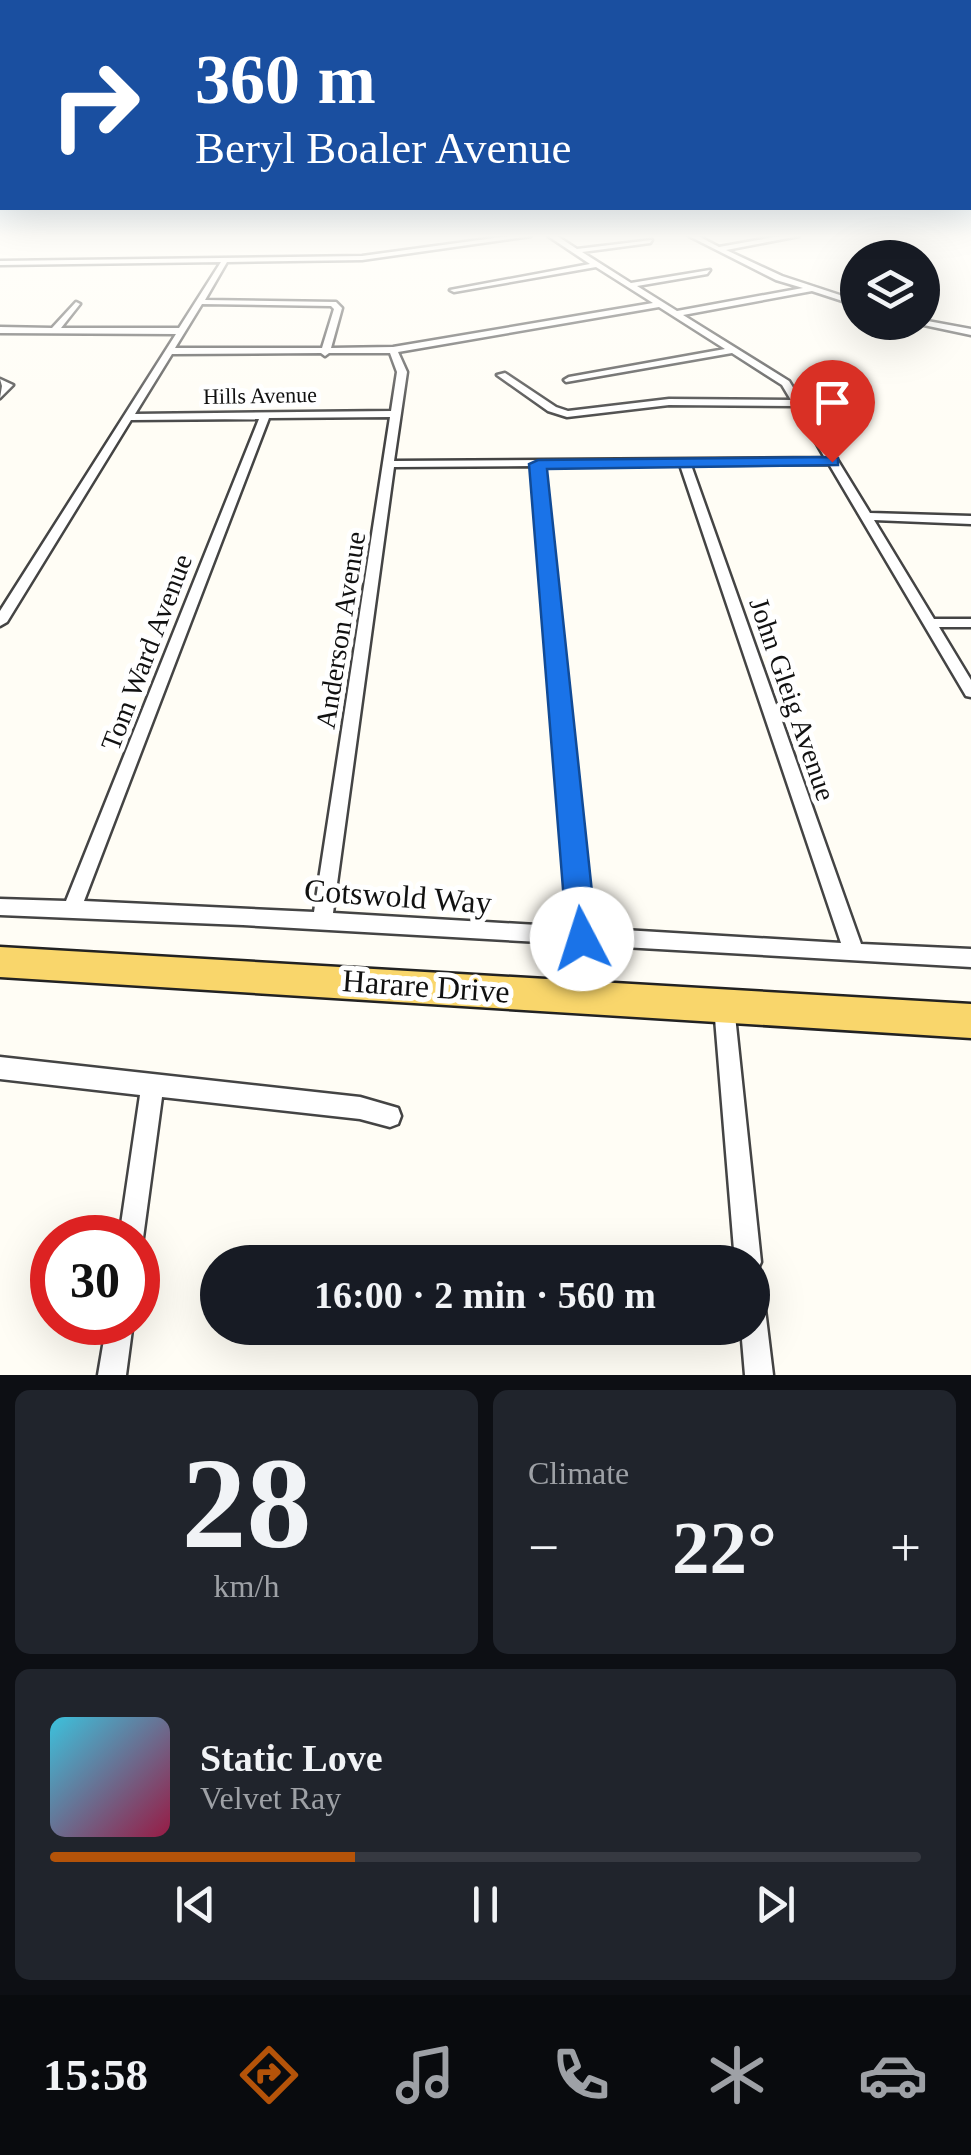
<!DOCTYPE html>
<html lang="en">
<head>
<meta charset="utf-8">
<style>
  :root { --surface:#171b24; --page:#20242c; --text:#f1f3f6; --muted:#9ea1a6; --line:#363941; --accent:#b45309 }
  body { margin:0; font-family:"Times New Roman",serif; background:var(--page); color:var(--text); height:100vh; display:flex; flex-direction:column; font-size:38px; white-space:nowrap }
  * { box-sizing:border-box; margin:0 }
  p { font-size:32px; color:var(--muted) }
  .icon { flex:none; width:55px; height:55px; fill:none; stroke:currentColor; stroke-width:2; stroke-linecap:round; stroke-linejoin:round }
  .map { position:relative; height:1375px; overflow:hidden }
  .side { display:flex; flex-direction:column; gap:15px; padding:15px; background:#0d0f14; flex:1 }
  .side>* { flex:none }
  .hud { position:absolute; left:0px; top:0px; width:972px; height:210px; box-shadow:0 10px 40px #0002; background:#1a4fa0; color:#fff; overflow:hidden }
  .tools { position:absolute; left:840px; top:240px; display:grid; gap:20px }
  .tools a { display:grid; place-items:center; width:100px; height:100px; border-radius:50%; background:var(--surface); box-shadow:0 10px 40px #0002; font-size:50px }
  .speed { position:absolute; left:30px; top:1215px; display:flex; gap:20px; font-size:50px; font-weight:700; text-align:center }
  .speed>* { display:grid; place-content:center; width:130px; height:130px; border-radius:50%; background:var(--surface); box-shadow:0 10px 40px #0002; line-height:1 }
  .speed .limit { border:15px solid #d22; background:#fff; color:#111 }
  .pin { position:absolute; display:grid; place-items:center; width:85px; height:85px; color:#fff; margin:-102px -42px; border-radius:50% 50% 50% 0; rotate:-45deg; box-shadow:0 0 10px #0007 }
  .pin .icon { rotate:45deg }
  .me { position:absolute; width:110px; margin:-55px; rotate:355deg; stroke-linejoin:round; filter:drop-shadow(0 0 8px #0008) }
  .turn { display:flex; align-items:center; gap:35px; height:210px; padding:0 30px; font-size:45px }
  .turn .icon { width:130px; height:130px; stroke-width:2.5 }
  .turn b { display:block; font-size:70px; line-height:85px }
  .big { font-size:75px; font-weight:700; line-height:1.1 }
  .side .tile { flex:1; display:flex; flex-direction:column; justify-content:center; gap:15px; min-width:0; padding:0 35px; border-radius:15px; background:var(--page) }
  .side .dial { align-items:center; gap:0 }
  .dial b { font-size:130px; line-height:1 }
  .song { display:flex; align-items:center; gap:30px }
  .cover { width:120px; height:120px; border-radius:15px; background:linear-gradient(135deg,hsl(190 70% 55%),hsl(340 70% 35%)) }
  .played { height:10px; border-radius:5px; background:linear-gradient(90deg,var(--accent) 35%,var(--line) 35%) }
  .keys { display:flex; justify-content:space-around; direction:ltr }
  .heat { display:flex; justify-content:space-between; align-items:center; font-size:55px; direction:ltr }
  .side .tiles { flex:1; display:grid; gap:15px; grid-template-columns:1fr 1fr }
  .tile:last-child { grid-column:span 2 }
  .trip { position:absolute; left:200px; top:1245px; width:570px; height:100px; border-radius:50px; background:var(--surface); box-shadow:0 10px 40px #0002; font-weight:700; line-height:100px; text-align:center }
  .dock { display:flex; height:160px; justify-content:space-around; align-items:center; background:#090b0e; color:var(--muted) }
  .dock .icon { width:70px; height:70px }
  .dock .current { color:var(--accent) }
  .dock b { font-size:45px; color:var(--text) }
  .map>svg:first-child { display:block }
  .lines { fill:none; stroke-linecap:round; stroke-linejoin:round }
  .minor-casing { stroke:#444; stroke-width:5 }
  .primary-casing { stroke:#222; stroke-width:5 }
  .minor { fill:#fff; fill-rule:evenodd }
  .primary { fill:#f9d66b; fill-rule:evenodd }
  .route { fill:#1a73e8; stroke:#114b97; stroke-width:2.5 }
  .labels { text-anchor:middle; stroke-width:10; stroke-linejoin:round; paint-order:stroke }
  .far-street-label { font-size:22px; fill:#111; stroke:#fff }
  .street-label { font-size:28px; fill:#111; stroke:#fff }
  .near-street-label { font-size:32px; fill:#111; stroke:#fff }
</style>
</head>
<body>
<div class="map">
<svg width="971" height="1375" viewBox="0 0 971 1375">
  <rect width="100%" height="100%" fill="#fffdf5"/>
  <g class="lines">
    <defs>
      <path id="minor" d="M509 236H531L362 260 227 262 205 300 336 302 342 308 331 348 393 347 653 303 596 267 454 292 450 290 590 264 548 236H557L577 249 652 240 650 243 582 252 631 283 710 270 707 274 637 286 677 311 803 288 776 280 689 236H698L719 247 780 236H799L726 250 782 276 858 301V306L812 291 683 315 789 381 870 513 971 516V524L874 520 934 619H971V627H939L971 680V697L966 696 829 464 691 465 861 944 971 949V967L588 945 582 948 575 944 243 925 0 915V899L66 901 259 419 131 420 7 622 0 626V611L176 334 0 333V327L52 328 76 302 80 304 61 328H179L221 262 0 265V261L362 256ZM202 304 331 306 334 309 322 348H175ZM659 307 725 349 569 377 564 380 566 382 732 353 782 385 791 400 669 399 568 411 556 407 505 373 497 375 548 411 567 417 669 405 795 406 825 458 394 461 407 372 398 352ZM321 353 325 356 329 353H390L397 372 391 411 135 414 172 354ZM390 417 314 912 84 901 269 418ZM680 465 841 943 591 928 544 466ZM533 466 571 927 333 913 394 467Z
        M922 320 971 329V335L919 324Z
        M0 379 13 385 0 398 2 386Z
        M724 996 731 999 734 1006 761 1262 757 1271 752 1273V1262H735L714 1006 717 999Z
        M0 1057 360 1097 398 1108 401 1116 398 1124 390 1127 360 1119 162 1097 143 1238 138 1248V1238H119L140 1095 0 1079Z
        M752 1296 761 1300 765 1309 773 1375H745L741 1328H752Z
        M107 1322H133L126 1375H98Z"/>
      <path id="primary" d="M0 947 971 1004V1038L0 977Z"/>
    </defs>
    <use href="#minor" class="minor-casing"/>
    <use href="#primary" class="primary-casing"/>
    <use href="#minor" class="minor"/>
    <use href="#primary" class="primary"/>
  </g>
  <linearGradient id="sky" x2="0" y2="1"><stop stop-color="#95c6ee"/><stop offset="0.55" stop-color="#fffefa"/><stop offset="1" stop-color="#fffefa" stop-opacity="0"/></linearGradient>
  <rect width="971" height="429" fill="url(#sky)"/>
  <path class="route" d="M832 457 838 458V465L547 469 597 939 593 948 582 952 572 948 567 939 529 464 538 460Z"/>
  <g class="labels">
    <g class="far-street-label">
      <text transform="translate(260 395) rotate(-1)" y="8">Hills Avenue</text>
    </g>
    <g class="street-label">
      <text transform="translate(340 630) rotate(-81)" y="10">Anderson Avenue</text>
      <text transform="translate(146 652) rotate(-69)" y="10">Tom Ward Avenue</text>
      <text transform="translate(793 699) rotate(71)" y="10">John Gleig Avenue</text>
    </g>
    <g class="near-street-label">
      <text transform="translate(398 896) rotate(4)" y="11">Cotswold Way</text>
      <text transform="translate(426 986) rotate(4)" y="11">Harare Drive</text>
    </g>
  </g>
</svg>
<div class="tools">
<a><svg class="icon" aria-label="layers" viewBox="0 0 24 24"><path d="M12 4l9 5-9 5-9-5zM3 14l9 5 9-5"/></svg></a>
</div>
<div class="speed"><div class="limit">30</div></div>
<div class="pin" style="left:832px;top:462px;background:#d93025"><svg class="icon" aria-label="arrive" viewBox="0 0 24 24"><path d="M6 21V4h12l-3 4 3 4H6"/></svg></div>
<svg class="me" style="left:582px;top:939px" viewBox="-20 -20 40 40"><circle r="19" fill="#fff"/><path d="M0-13L10 11 0 6-10 11z" fill="#1a73e8"/></svg>
<div class="trip">16:00 · 2 min · 560 m</div>
<div class="hud">
<div class="turn"><svg class="icon" aria-label="right" viewBox="0 0 24 24"><path d="M7 20v-9h11M14 6l5 5-5 5"/></svg><div><b>360 m</b>Beryl Boaler Avenue</div></div>
</div>
</div>
<section class="side">
<div class="tiles">
<div class="tile dial"><b>28</b><p>km/h</p></div>
<div class="tile"><p>Climate</p>
<div class="heat"><a>−</a><b class="big">22°</b><a>+</a></div>
</div>
<div class="tile">
<div class="song"><i class="cover"></i><div><b>Static Love</b><p>Velvet Ray</p></div></div>
<div class="played"></div>
<div class="keys"><svg class="icon" aria-label="previous" viewBox="0 0 24 24"><path d="M18 5L8 12l10 7zM5 5v14"/></svg><svg class="icon" aria-label="pause" viewBox="0 0 24 24"><path d="M8 5v14M16 5v14"/></svg><svg class="icon" aria-label="next" viewBox="0 0 24 24"><path d="M6 5l10 7-10 7zM19 5v14"/></svg></div>
</div>
</div>
</section>
<nav class="dock">
<b>15:58</b>
<svg class="icon current" aria-label="directions" viewBox="0 0 24 24"><path d="M12 3l9 9-9 9-9-9zM9 14v-3h6M13 9l2 2-2 2"/></svg>
<svg class="icon" aria-label="music" viewBox="0 0 24 24"><path d="M9 18V5l10-2v13"/><circle cx="6" cy="18" r="3"/><circle cx="16" cy="16" r="3"/></svg>
<svg class="icon" aria-label="phone" viewBox="0 0 24 24"><path d="M5 4h4l2 5-3 2q2 4 5 5l2-3 5 2v4C11 20 4 13 5 4z"/></svg>
<svg class="icon" aria-label="climate" viewBox="0 0 24 24"><path d="M12 3v18M4 7l16 10M4 17L20 7"/></svg>
<svg class="icon" aria-label="car" viewBox="0 0 24 24"><path d="M5 17H2v-5l4-1 3-4h7l3 4 3 1v5h-3M9 17h6M6 11h13"/><circle cx="7" cy="17" r="2"/><circle cx="17" cy="17" r="2"/></svg>
</nav>
</body>
</html>
